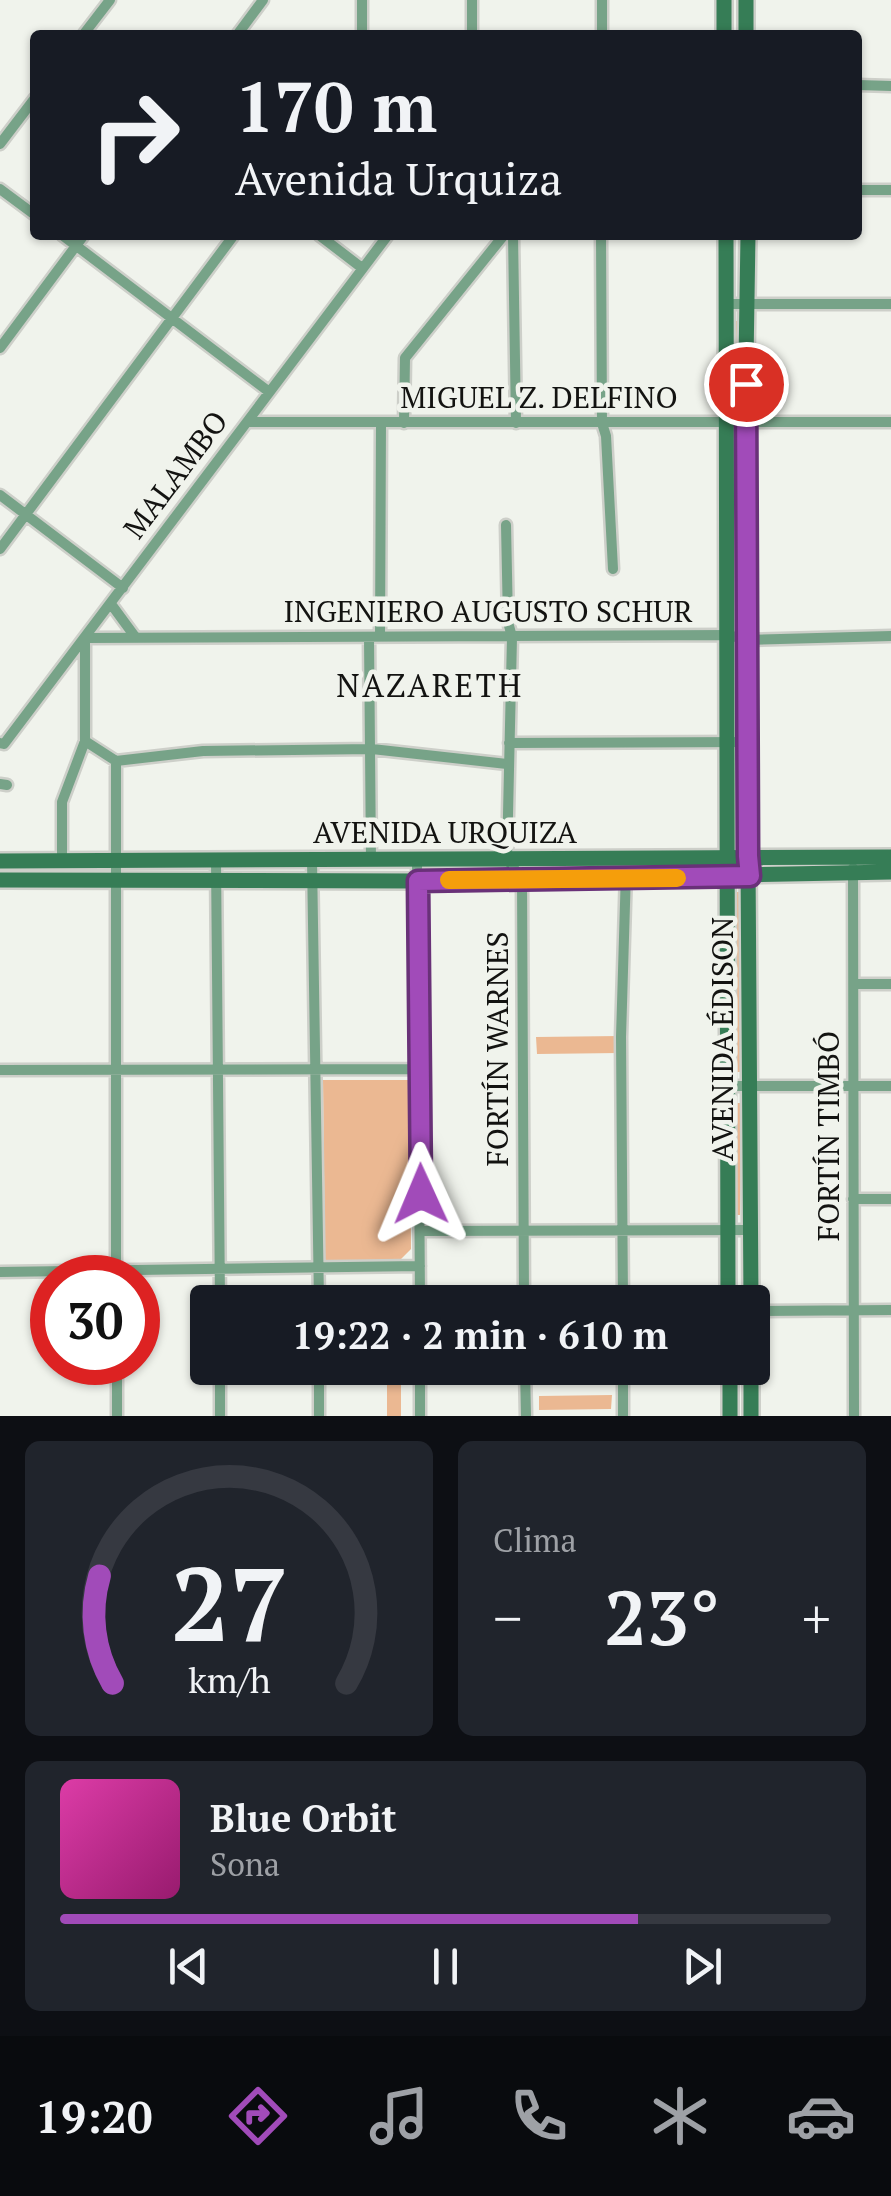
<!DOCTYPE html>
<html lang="es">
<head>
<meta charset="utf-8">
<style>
  :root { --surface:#171b24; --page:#20242c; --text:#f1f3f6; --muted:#9ea1a6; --line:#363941; --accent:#a14bb9 }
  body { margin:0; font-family:"PT Serif",serif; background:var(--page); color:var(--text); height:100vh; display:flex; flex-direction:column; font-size:38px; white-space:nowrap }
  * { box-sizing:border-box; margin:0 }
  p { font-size:32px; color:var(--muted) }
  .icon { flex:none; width:55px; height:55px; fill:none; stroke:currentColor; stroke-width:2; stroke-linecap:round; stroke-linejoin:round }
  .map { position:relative; height:1416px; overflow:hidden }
  .details { display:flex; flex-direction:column; gap:25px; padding:25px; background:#0d0f14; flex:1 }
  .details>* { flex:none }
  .banner { position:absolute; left:30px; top:30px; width:832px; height:210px; border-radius:10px; box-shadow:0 2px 8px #0004; background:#171b24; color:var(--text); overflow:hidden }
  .speed { position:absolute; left:30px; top:1255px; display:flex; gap:20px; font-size:50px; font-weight:700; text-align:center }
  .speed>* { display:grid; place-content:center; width:130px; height:130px; border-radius:50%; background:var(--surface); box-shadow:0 2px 8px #0004; line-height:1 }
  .speed .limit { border:15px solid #d22; background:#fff; color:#111 }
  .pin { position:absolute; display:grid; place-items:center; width:85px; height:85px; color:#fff; margin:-42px; border:5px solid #fff; border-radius:50%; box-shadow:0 2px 10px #0007 }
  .me { position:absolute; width:110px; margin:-55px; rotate:359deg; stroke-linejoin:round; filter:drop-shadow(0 0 8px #0008) }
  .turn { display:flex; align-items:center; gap:35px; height:210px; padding:0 40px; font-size:45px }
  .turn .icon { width:130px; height:130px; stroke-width:2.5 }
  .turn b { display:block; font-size:70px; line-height:85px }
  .big { font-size:75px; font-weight:800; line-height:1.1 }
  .details .tile { flex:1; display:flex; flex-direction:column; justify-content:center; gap:15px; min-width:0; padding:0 35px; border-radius:15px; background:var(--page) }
  .details .dial { align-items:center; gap:0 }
  .dial svg { height:260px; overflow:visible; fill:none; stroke:var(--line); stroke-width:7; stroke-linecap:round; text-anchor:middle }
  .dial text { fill:var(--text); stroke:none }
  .song { display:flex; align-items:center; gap:30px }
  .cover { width:120px; height:120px; border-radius:15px; background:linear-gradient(135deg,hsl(320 70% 55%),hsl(320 70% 35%)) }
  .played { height:10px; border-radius:5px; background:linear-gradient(90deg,var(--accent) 75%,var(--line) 75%) }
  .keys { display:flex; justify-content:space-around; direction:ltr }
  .heat { display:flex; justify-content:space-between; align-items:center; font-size:55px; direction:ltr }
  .details .tiles { flex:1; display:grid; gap:25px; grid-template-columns:1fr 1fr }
  .tile:last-child { grid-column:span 2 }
  .trip { position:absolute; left:190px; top:1285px; width:580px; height:100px; border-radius:10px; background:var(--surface); box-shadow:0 2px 8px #0004; font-weight:800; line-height:100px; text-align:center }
  .tabs { display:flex; height:160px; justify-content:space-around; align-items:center; background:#090b0e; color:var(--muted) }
  .tabs .icon { width:70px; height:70px }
  .tabs .on { color:var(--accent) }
  .tabs b { font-size:45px; color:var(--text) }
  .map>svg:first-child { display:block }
  .green { fill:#ebb892 }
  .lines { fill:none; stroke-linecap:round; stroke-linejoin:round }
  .minor-casing { stroke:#cdcfc9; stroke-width:15 }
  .secondary-casing { stroke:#cdcfc9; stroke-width:20 }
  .minor { stroke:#77a388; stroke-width:10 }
  .secondary { stroke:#367d56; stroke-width:15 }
  .route-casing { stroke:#693178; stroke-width:25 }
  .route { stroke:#a14bb9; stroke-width:18 }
  .slow { stroke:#f59e0b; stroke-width:18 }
  .labels { text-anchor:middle; stroke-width:9; stroke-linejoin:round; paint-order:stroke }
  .street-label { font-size:30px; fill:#131311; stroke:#f0f3ec }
  .neighbourhood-label { font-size:32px; letter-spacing:2.5px; fill:#131311; stroke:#f0f3ec }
</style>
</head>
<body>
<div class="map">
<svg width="891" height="1416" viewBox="0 0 891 1416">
  <rect width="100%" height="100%" fill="#f0f3ec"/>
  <path class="green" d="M733 321H741L739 406H732Z
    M732 439H737L739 622H735Z
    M735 751H740V846H735Z
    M737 892H742L741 1072H735Z
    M619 1036V1053L537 1054 536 1037Z
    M323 1080H410L411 1249 400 1260 325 1262Z
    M737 1103H742L740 1215H735Z
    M337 1292H401V1302H337Z
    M387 1368H401V1416H387Z
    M612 1395 611 1409 539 1410V1396Z"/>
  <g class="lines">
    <defs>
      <path id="minor" d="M472 0V35
        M83 35 110 0
        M237 35 263 0
        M362 35V0
        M602 35V0
        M858 85 891 86
        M0 144 35 98
        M0 189 35 215
        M858 190H891
        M62 235 268 391
        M319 235 362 268
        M513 235 516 423
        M601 235 602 423 606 436 613 569
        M726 304H891
        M0 348 84 235
        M247 422H891
        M404 423 405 358 504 235
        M0 495 123 588
        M506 525 508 622 512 637 507 859 522 879 524 1302
        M0 549 234 235
        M111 604 136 638
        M369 637 371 861
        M380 637 381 423
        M85 638 729 635 746 640 891 636
        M85 741 116 761
        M0 743 4 744 388 235
        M509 743 747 742
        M116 761V1278
        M116 761 203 751 372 749 507 764
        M0 784 7 785
        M62 859V802L85 741V639
        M312 860 319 1302
        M216 861 220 1302
        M417 861 420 1302
        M853 868 854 1416
        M855 984H891
        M0 1070 419 1069
        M728 1086H891
        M853 1199H891
        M421 1231 750 1230
        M0 1272 420 1266
        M623 1302 621 1037 626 871
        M752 1311 891 1310
        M117 1362V1416
        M220 1368V1416
        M525 1368 526 1416
        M623 1368V1416
        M319 1416V1368
        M420 1416V1368"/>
      <path id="secondary" d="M724 0V35
        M746 0V35
        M726 235 728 1302
        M748 235 745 424 751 1302
        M0 861 891 857
        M0 880 418 881 891 872
        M730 1368V1416
        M751 1416V1368"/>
    </defs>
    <use href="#minor" class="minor-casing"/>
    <use href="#secondary" class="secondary-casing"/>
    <use href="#minor" class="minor"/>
    <use href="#secondary" class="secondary"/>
  </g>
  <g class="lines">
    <defs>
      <path id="route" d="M421 1194 418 881 750 876 748 856 746 384"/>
    </defs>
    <use href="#route" class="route-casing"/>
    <use href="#route" class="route"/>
    <path class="slow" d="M449 880 677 878"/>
  </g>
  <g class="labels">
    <g class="street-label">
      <text x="539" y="408">MIGUEL Z. DELFINO</text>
      <text transform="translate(176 475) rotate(-53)" y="10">MALAMBO</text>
      <text x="488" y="622">INGENIERO AUGUSTO SCHUR</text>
      <text x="445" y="843">AVENIDA URQUIZA</text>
      <text transform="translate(723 1039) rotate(-90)" y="10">AVENIDA ÉDISON</text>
      <text transform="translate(498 1049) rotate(-90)" y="10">FORTÍN WARNES</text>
      <text transform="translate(829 1136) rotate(-90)" y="10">FORTÍN TIMBÓ</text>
    </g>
    <g class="neighbourhood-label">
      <text x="430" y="697">NAZARETH</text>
    </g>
  </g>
</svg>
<div class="speed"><div class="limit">30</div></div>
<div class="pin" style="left:746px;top:384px;background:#d93025"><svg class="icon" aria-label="arrive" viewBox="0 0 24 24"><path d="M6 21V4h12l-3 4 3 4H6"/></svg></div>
<svg class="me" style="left:421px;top:1194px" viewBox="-20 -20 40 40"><path d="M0-17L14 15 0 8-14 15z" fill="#a14bb9" stroke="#fff" stroke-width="4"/></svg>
<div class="trip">19:22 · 2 min · 610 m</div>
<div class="banner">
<div class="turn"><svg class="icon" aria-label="right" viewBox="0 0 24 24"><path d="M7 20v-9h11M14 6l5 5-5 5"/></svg><div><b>170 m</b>Avenida Urquiza</div></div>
</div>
</div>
<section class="details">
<div class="tiles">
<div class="tile dial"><svg viewBox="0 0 100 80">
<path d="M14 69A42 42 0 1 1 86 69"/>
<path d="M14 69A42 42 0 0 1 10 36" stroke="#a14bb9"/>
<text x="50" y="56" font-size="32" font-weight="700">27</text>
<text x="50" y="72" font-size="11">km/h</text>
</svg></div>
<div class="tile"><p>Clima</p>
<div class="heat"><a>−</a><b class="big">23°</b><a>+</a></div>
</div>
<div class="tile">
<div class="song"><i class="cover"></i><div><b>Blue Orbit</b><p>Sona</p></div></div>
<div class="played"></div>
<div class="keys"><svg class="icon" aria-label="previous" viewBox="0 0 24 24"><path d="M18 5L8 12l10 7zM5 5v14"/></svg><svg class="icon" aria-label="pause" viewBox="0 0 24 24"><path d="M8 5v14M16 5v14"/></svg><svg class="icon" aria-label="next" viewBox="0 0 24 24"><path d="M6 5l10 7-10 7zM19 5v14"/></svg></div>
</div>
</div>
</section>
<nav class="tabs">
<b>19:20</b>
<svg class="icon on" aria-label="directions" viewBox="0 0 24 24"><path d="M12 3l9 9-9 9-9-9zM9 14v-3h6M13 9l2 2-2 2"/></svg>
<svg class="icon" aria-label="music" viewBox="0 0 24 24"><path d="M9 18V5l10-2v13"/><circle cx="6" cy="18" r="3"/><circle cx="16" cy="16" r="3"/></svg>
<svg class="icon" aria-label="phone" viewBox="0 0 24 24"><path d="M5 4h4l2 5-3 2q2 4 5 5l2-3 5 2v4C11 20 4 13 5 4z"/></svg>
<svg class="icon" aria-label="climate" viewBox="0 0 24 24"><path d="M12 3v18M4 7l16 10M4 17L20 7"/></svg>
<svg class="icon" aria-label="car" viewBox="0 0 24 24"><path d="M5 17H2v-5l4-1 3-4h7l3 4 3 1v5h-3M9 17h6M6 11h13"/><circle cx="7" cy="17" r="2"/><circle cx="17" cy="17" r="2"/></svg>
</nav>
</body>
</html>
